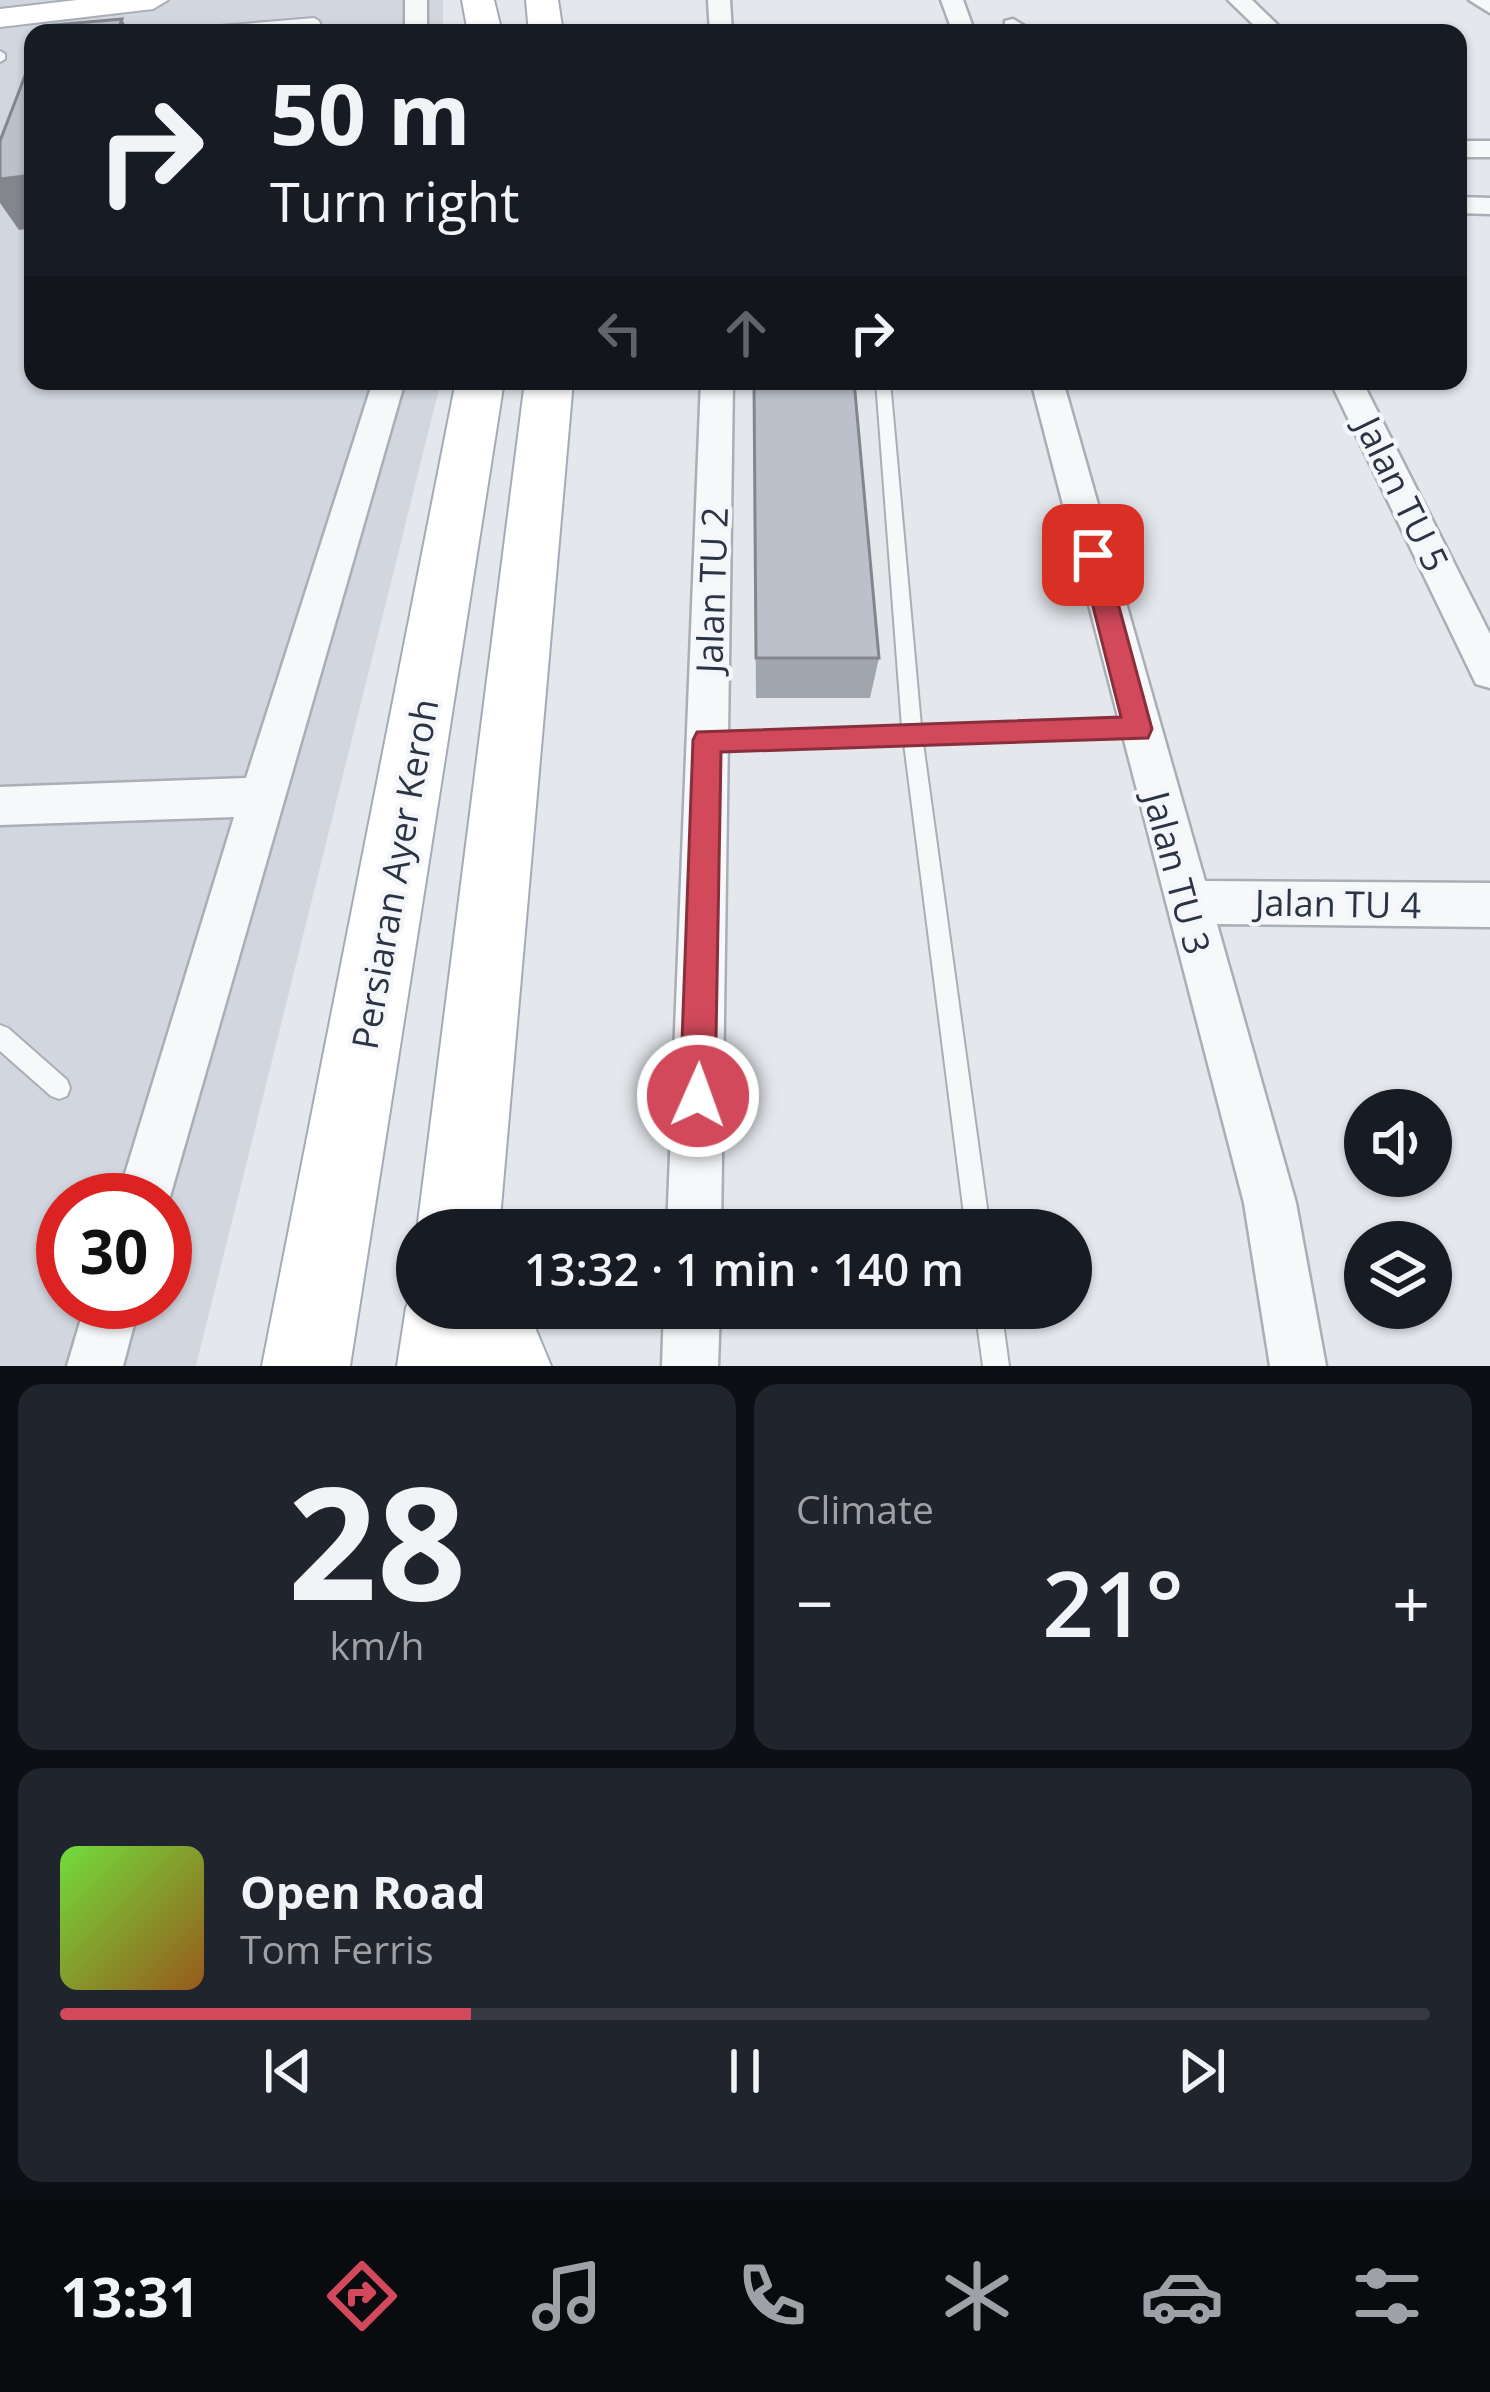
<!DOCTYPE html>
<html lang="en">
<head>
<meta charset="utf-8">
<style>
  :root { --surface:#171b24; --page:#20242c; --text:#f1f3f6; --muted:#9ea1a6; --line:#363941; --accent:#d1495b }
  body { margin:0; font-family:"Open Sans",sans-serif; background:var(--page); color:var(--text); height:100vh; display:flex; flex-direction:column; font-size:45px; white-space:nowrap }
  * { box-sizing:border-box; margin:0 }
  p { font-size:39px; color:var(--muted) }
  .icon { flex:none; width:66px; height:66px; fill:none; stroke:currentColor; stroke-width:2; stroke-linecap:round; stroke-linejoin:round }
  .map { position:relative; height:1366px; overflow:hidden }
  .panel { display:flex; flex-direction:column; gap:18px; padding:18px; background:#0d0f14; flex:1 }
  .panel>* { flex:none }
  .guide { position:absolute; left:24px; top:24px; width:1443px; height:366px; border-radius:24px; box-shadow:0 3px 9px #0004; background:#171b24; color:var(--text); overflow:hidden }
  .controls { position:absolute; left:1344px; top:1089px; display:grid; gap:24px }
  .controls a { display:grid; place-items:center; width:108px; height:108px; border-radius:50%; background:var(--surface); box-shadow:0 3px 9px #0004; font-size:60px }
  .speed { position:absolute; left:36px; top:1173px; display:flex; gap:24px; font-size:60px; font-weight:700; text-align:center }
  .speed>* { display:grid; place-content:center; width:156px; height:156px; border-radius:50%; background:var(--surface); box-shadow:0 3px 9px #0004; line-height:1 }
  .speed .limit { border:18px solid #d22; background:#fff; color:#111 }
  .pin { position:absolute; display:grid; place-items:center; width:102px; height:102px; color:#fff; margin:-51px; border-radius:24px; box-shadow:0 6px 18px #0006 }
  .me { position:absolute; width:132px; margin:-66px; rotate:2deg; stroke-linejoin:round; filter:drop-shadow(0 0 9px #0008) }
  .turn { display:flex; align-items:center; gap:42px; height:252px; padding:0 48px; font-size:54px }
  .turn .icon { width:156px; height:156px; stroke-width:2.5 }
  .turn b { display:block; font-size:84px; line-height:102px }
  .lanes { display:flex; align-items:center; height:114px; padding:0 48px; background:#0003; justify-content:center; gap:60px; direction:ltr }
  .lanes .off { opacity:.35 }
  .big { font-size:90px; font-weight:600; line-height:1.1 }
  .panel .card { flex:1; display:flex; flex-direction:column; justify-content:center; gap:18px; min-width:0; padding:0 42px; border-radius:24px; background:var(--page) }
  .panel .dial { align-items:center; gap:0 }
  .dial b { font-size:156px; line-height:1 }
  .song { display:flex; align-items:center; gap:36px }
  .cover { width:144px; height:144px; border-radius:18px; background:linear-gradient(135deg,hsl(100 70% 55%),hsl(30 70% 35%)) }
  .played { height:12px; border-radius:6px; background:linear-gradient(90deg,var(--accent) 30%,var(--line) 30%) }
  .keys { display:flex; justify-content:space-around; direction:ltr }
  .heat { display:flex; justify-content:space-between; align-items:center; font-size:66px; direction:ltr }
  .panel .tiles { flex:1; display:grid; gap:18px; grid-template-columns:1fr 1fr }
  .card:last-child { grid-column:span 2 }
  .trip { position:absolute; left:396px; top:1209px; width:696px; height:120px; border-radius:60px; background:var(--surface); box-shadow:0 3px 9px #0004; font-weight:600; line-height:120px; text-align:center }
  .dock { display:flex; height:192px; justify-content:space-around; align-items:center; background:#090b0e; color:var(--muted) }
  .dock .icon { width:84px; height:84px }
  .dock .current { color:var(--accent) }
  .dock b { font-size:54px; color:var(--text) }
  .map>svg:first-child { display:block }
  .built { fill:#d2d6de; fill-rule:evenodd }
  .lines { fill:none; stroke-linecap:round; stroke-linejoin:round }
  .service-casing { stroke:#a9aeb7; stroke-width:4 }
  .minor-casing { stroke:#a9aeb7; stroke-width:5 }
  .secondary-casing { stroke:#a9aeb7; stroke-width:4 }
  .primary-casing { stroke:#a3abb8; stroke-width:4 }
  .service { fill:#f7f8fa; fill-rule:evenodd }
  .minor { fill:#f7f8fa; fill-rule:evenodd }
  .secondary { fill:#fff; fill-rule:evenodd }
  .primary { fill:#fff; fill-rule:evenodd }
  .wall { fill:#a1a5ae }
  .shaded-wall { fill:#83868d }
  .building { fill:#bbc0ca; stroke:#83868d; stroke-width:3 }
  .route { fill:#d1495b; stroke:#882f3b; stroke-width:3 }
  .labels { text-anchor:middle; stroke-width:9; stroke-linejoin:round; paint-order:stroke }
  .street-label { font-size:36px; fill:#2b3445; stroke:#f4f6f9 }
</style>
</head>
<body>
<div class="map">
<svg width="1490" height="1366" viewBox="0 0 1490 1366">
  <rect width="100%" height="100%" fill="#e4e7ec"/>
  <path class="built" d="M0 0H443V33H33V381H441L196 1366H0ZM63 1200H165V1302H63Z"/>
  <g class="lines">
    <defs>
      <path id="service" d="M314 18 319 21 324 33H314L310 24 210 33 220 26Z
        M0 51 5 54V59L0 62Z
        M876 381H890L921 726 1138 721 1145 723 1147 729 1145 735 1138 737 923 743 990 1230H966L904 743 707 748 700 746 698 740 700 734 707 732 902 727Z
        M0 1025 8 1028 67 1080 70 1088 67 1096 59 1099 51 1096 0 1051Z
        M975 1308H1001L1009 1366H983Z"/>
      <path id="minor" d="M405 0H427V33H405Z
        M708 0H730L732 33H710Z
        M941 0H963L975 33H953Z
        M1228 0H1252L1286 33H1262Z
        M1469 0H1490V13Z
        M1013 19 1036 33 1005 31V21Z
        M1458 141H1490V157H1458Z
        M1458 197 1490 198V214L1458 213Z
        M373 381H405L169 1200 165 1210V1200H117L234 817 0 825V787L246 778Z
        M701 381H733L721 1230H667Z
        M1031 381H1063L1205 881 1490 883V927L1217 924 1296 1203 1326 1366H1270L1244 1203Z
        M1330 381H1362L1490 634V688L1476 684Z
        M86 1302H140L123 1366H67Z
        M664 1308H720L718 1366H662Z"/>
      <path id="secondary" d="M77 0H168L153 9 0 27V9Z"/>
      <path id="primary" d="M462 0H494L502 33H468Z
        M526 0H558L563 33H529Z
        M456 381H504L350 1366H262Z
        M525 381H573L499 1230H417Z
        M417 1280V1308H527L551 1366H397L406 1308Z"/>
    </defs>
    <use href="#service" class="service-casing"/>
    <use href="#minor" class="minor-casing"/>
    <use href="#secondary" class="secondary-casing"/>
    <use href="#primary" class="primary-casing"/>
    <use href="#service" class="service"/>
    <use href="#minor" class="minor"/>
    <use href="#secondary" class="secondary"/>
    <use href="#primary" class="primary"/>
  </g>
  <path class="wall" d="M754 381 879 658 870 698H756Z"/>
  <path class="shaded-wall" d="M122 19 129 33H117Z
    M33 175V228L19 230 0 203V179Z"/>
  <path class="building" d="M122 19 117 33H41L44 26Z
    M33 55V175L0 179V141Z
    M754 381H854L879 658H756Z"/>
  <path class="route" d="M1093 545 1105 555 1152 729 1148 738 721 752 715 1096 710 1109 698 1114 685 1109 680 1096 693 740 697 732 1121 717 1080 555Z"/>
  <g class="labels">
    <g class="street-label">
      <text transform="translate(1402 494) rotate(64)" y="13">Jalan TU 5</text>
      <text transform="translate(712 590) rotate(-88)" y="13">Jalan TU 2</text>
      <text transform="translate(1177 873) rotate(75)" y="13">Jalan TU 3</text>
      <text transform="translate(395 874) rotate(-80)" y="13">Persiaran Ayer Keroh</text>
      <text transform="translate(1338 904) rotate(1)" y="13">Jalan TU 4</text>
    </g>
  </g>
</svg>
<div class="controls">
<a><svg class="icon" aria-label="sound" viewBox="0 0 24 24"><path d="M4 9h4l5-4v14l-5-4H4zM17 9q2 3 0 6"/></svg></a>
<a><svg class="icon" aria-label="layers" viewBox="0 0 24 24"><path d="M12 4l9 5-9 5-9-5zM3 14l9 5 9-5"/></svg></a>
</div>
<div class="speed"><div class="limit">30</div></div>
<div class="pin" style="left:1093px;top:555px;background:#d93025"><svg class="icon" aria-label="arrive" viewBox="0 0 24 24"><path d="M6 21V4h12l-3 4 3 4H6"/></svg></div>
<svg class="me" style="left:698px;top:1096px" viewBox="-20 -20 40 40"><circle r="17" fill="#d1495b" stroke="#fff" stroke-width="3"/><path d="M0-11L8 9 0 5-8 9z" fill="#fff"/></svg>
<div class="trip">13:32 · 1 min · 140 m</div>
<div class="guide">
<div class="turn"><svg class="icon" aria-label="right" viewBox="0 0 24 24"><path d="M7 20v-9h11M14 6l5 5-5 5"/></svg><div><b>50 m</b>Turn right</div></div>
<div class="lanes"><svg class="icon off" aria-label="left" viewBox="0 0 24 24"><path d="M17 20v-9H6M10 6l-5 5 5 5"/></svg><svg class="icon off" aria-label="ahead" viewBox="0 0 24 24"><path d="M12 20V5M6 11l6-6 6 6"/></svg><svg class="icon" aria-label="right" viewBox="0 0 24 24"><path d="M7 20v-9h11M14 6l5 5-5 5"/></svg></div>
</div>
</div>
<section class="panel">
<div class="tiles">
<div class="card dial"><b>28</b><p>km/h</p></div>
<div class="card"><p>Climate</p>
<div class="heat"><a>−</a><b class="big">21°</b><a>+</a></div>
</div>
<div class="card">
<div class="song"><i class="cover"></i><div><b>Open Road</b><p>Tom Ferris</p></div></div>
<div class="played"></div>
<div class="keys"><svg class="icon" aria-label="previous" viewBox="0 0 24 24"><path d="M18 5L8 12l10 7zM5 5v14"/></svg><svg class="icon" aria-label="pause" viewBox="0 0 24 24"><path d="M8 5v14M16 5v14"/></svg><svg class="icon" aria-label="next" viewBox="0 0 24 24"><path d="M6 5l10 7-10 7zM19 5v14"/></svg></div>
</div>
</div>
</section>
<nav class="dock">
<b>13:31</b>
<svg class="icon current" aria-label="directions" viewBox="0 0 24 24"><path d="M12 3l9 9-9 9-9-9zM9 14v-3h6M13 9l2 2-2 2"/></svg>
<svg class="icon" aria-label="music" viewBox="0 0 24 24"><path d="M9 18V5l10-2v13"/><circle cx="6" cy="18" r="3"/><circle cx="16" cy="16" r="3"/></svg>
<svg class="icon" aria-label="phone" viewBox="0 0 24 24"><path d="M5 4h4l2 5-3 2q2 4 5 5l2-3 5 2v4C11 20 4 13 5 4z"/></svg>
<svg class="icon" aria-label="climate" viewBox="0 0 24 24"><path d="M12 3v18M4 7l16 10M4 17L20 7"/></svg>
<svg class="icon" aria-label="car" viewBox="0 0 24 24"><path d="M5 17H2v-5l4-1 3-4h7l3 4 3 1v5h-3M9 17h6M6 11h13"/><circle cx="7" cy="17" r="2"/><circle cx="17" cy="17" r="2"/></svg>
<svg class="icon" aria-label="filters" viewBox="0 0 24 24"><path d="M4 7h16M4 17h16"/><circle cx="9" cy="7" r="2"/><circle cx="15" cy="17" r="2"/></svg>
</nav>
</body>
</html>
